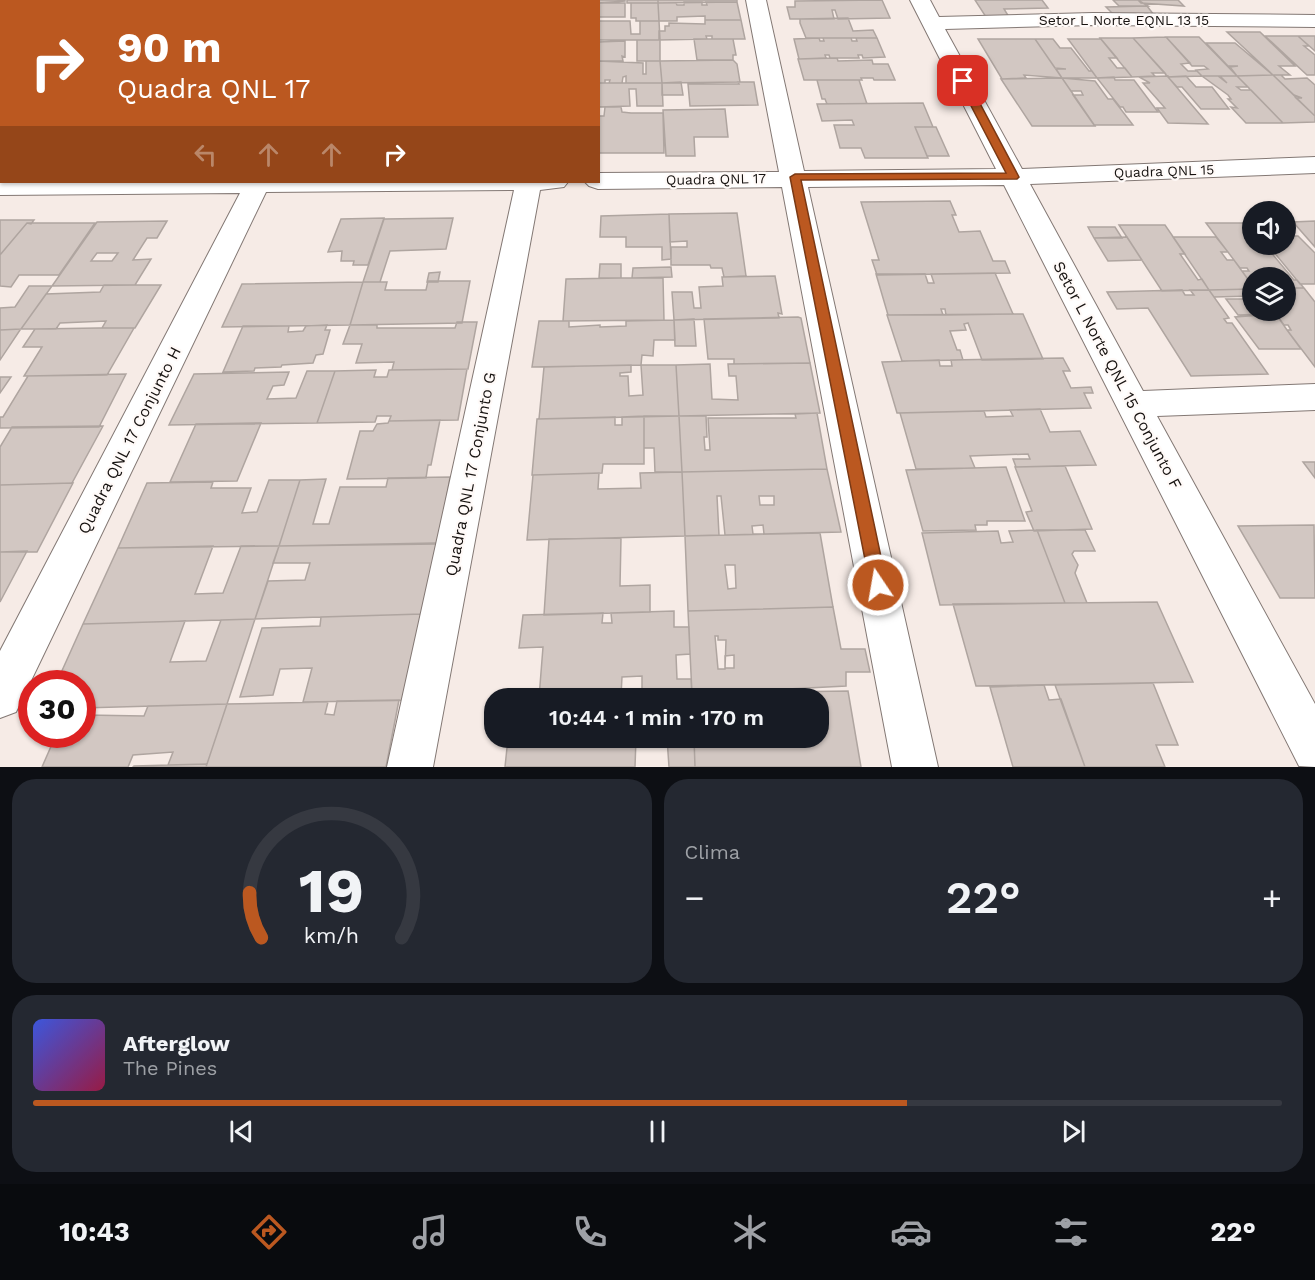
<!DOCTYPE html>
<html lang="pt">
<head>
<meta charset="utf-8">
<style>
  :root { --surface:#171b24; --page:#242831; --text:#f1f3f6; --muted:#9ea1a6; --line:#363941; --accent:#bb5820 }
  body { margin:0; font-family:"Work Sans",sans-serif; background:var(--page); color:var(--text); height:100vh; display:flex; flex-direction:column; font-size:22px; white-space:nowrap }
  * { box-sizing:border-box; margin:0 }
  p { font-size:20px; color:var(--muted) }
  .icon { flex:none; width:33px; height:33px; fill:none; stroke:currentColor; stroke-width:2; stroke-linecap:round; stroke-linejoin:round }
  .map { position:relative; height:767px; overflow:hidden }
  .details { display:flex; flex-direction:column; gap:12px; padding:12px; background:#0d0f14; flex:1 }
  .details>* { flex:none }
  .guide { position:absolute; left:0px; top:0px; width:600px; height:183px; box-shadow:0 2px 4px #0004; background:#bb5820; color:#fff; overflow:hidden }
  .controls { position:absolute; left:1242px; top:201px; display:grid; gap:12px }
  .controls a { display:grid; place-items:center; width:54px; height:54px; border-radius:50%; background:var(--surface); box-shadow:0 2px 4px #0004; font-size:30px }
  .speed { position:absolute; left:18px; top:670px; display:flex; gap:12px; font-size:30px; font-weight:700; text-align:center }
  .speed>* { display:grid; place-content:center; width:78px; height:78px; border-radius:50%; background:var(--surface); box-shadow:0 2px 4px #0004; line-height:1 }
  .speed .limit { border:9px solid #d22; background:#fff; color:#111 }
  .pin { position:absolute; display:grid; place-items:center; width:51px; height:51px; color:#fff; margin:-26px; border-radius:12px; box-shadow:0 3px 9px #0006 }
  .me { position:absolute; width:66px; margin:-33px; rotate:348deg; stroke-linejoin:round; filter:drop-shadow(0 0 4px #0008) }
  .turn { display:flex; align-items:center; gap:21px; height:126px; padding:0 18px; font-size:27px }
  .turn .icon { width:78px; height:78px; stroke-width:2.5 }
  .turn b { display:block; font-size:42px; line-height:51px }
  .lanes { display:flex; align-items:center; height:57px; padding:0 18px; background:#0003; justify-content:center; gap:30px; direction:ltr }
  .lanes .off { opacity:.35 }
  .big { font-size:45px; font-weight:600; line-height:1.1 }
  .details .widget { flex:1; display:flex; flex-direction:column; justify-content:center; gap:9px; min-width:0; padding:0 21px; border-radius:24px; background:var(--page) }
  .details .dial { align-items:center; gap:0 }
  .dial svg { height:156px; overflow:visible; fill:none; stroke:var(--line); stroke-width:7; stroke-linecap:round; text-anchor:middle }
  .dial text { fill:var(--text); stroke:none }
  .song { display:flex; align-items:center; gap:18px }
  .cover { width:72px; height:72px; border-radius:9px; background:linear-gradient(135deg,hsl(230 70% 55%),hsl(340 70% 35%)) }
  .played { height:6px; border-radius:3px; background:linear-gradient(90deg,var(--accent) 70%,var(--line) 70%) }
  .keys { display:flex; justify-content:space-around; direction:ltr }
  .heat { display:flex; justify-content:space-between; align-items:center; font-size:33px; direction:ltr }
  .details .tiles { flex:1; display:grid; gap:12px; grid-template-columns:1fr 1fr }
  .widget:last-child { grid-column:span 2 }
  .trip { position:absolute; left:484px; top:688px; width:345px; height:60px; border-radius:24px; background:var(--surface); box-shadow:0 2px 4px #0004; font-weight:600; line-height:60px; text-align:center }
  .menu { display:flex; height:96px; justify-content:space-around; align-items:center; background:#090b0e; color:var(--muted) }
  .menu .icon { width:42px; height:42px }
  .menu .active { color:var(--accent) }
  .menu b { font-size:27px; color:var(--text) }
  .map>svg:first-child { display:block }
  .building { fill:#d2c7c2; stroke:#afa5a0; stroke-width:1.5; fill-rule:evenodd }
  .lines { fill:none; stroke-linecap:round; stroke-linejoin:round }
  .minor-casing { stroke:#837874; stroke-width:2 }
  .minor { fill:#fff; fill-rule:evenodd }
  .route { fill:#bb5820; stroke:#7a3915; stroke-width:1.5 }
  .labels { text-anchor:middle; stroke-width:4.5; stroke-linejoin:round; paint-order:stroke }
  .far-street-label { font-size:14px; fill:#161210; stroke:#fffaf8 }
  .street-label { font-size:16px; fill:#161210; stroke:#fffaf8 }
</style>
</head>
<body>
<div class="map">
<svg width="1315" height="767" viewBox="0 0 1315 767">
  <rect width="100%" height="100%" fill="#f6ebe6"/>
  <path class="building" d="M49 0H128L47 2Z
    M251 0H331L250 2Z
    M377 0H455L376 2Z
    M455 0H523L454 2Z
    M590 0H625V1L598 3Z
    M627 0H658V3H627Z
    M658 0H737V2L658 3Z
    M882 0 890 18 838 19 835 10H832L834 19H790L787 7H795V1Z
    M975 0H1042L1048 8 1004 9 1009 17H986Z
    M1113 0H1138L1148 6H1119Z
    M1138 0H1178L1184 6 1141 3Z
    M684 2H702V5H707L706 2H737L741 20H705V16L677 17V21H659L658 3H676L677 5H684Z
    M598 3H625V17H598Z
    M631 3H658L659 21H636V18H631Z
    M1147 6 1154 15H1114L1106 7Z
    M848 18 853 31 873 30 877 38H806L800 23V19Z
    M705 20H741L745 39H712V36H706L707 39 659 40V31H665V26H669V23L705 24Z
    M598 21H630L631 34H640V21H659L660 40H598Z
    M1227 32H1260L1295 66H1279L1290 75H1273Z
    M1265 36H1298L1309 46H1304L1315 55V75H1307Z
    M1298 36H1315V51L1299 37Z
    M1166 37H1199L1237 76H1202L1196 70 1208 69 1204 66H1192Z
    M1166 37 1190 63 1181 64 1188 71H1197L1202 76 1168 77 1133 38Z
    M819 38 820 41H824L823 38H851L852 41H857L856 38H877L885 57 863 58 862 55H858L859 58H830L829 55H825L826 58 799 59 794 39Z
    M1100 38H1133L1165 73H1152L1155 76 1132 77Z
    M694 39H733L736 55H733V60H697Z
    M978 39H1035L1062 78 1024 75 1026 78 1002 79Z
    M1035 39H1053L1060 48H1071L1089 71H1092L1097 78H1062L1056 69H1066L1055 68Z
    M1068 39H1101L1117 58H1109L1117 68H1125L1132 77 1097 78Z
    M637 40H660V61H637Z
    M625 41V57L622 56 623 61H598V42Z
    M1206 43H1235L1273 75 1237 76 1230 67 1238 66H1228Z
    M837 58 838 61 872 60 873 64H888L895 80H874L873 78H861L862 80H804L798 59Z
    M733 60 737 64 740 82 662 83 660 61Z
    M598 61 643 63V74H646V61H660L662 83H626V76L623 77 622 83H609L610 80H605V83H598Z
    M1273 75 1315 116V122L1283 123 1237 76Z
    M1273 75H1281L1285 79 1307 78 1315 85V116L1296 98H1302L1294 95Z
    M1168 76V77L1208 124 1168 123 1157 108H1165L1143 83H1150L1139 77Z
    M1186 76 1196 87H1212L1229 109H1201L1182 87H1177L1168 77Z
    M1202 76H1218L1227 83 1220 76H1237L1248 87H1237L1241 90H1251L1283 123H1246L1231 107 1237 108 1228 99H1231L1228 95Z
    M1114 77 1115 80H1134L1158 112H1126L1123 107H1120L1097 78Z
    M1062 78 1095 126H1032L1001 79Z
    M1062 78 1095 81 1108 99H1113L1133 125H1094L1073 95H1083L1081 91H1071Z
    M817 80H859L867 104H827L825 99H822Z
    M681 82 683 95H662V83Z
    M738 82H754L758 105 690 106 688 84H739Z
    M598 83H662L663 106H637L636 89H629L630 106 598 107Z
    M923 103 933 127H915L928 158H865L861 148H840L834 125H854L852 120 822 121 817 104Z
    M605 107H621L622 112 631 113H663L664 153H598V116H604Z
    M725 109 728 137H694L695 156H666L663 110Z
    M915 127H936L949 156H927Z
    M950 201 956 215H952L959 232 980 231 993 261H1005L1010 273 877 275 872 260H879L861 202Z
    M737 213 746 276 724 277 722 268H711L710 265H671V247H687V241L670 242 669 214Z
    M669 214 671 259 662 260V247H626V237H600L601 216Z
    M384 218 368 265H353L354 261H341L342 251 328 252 341 219Z
    M453 218 446 249 390 251 380 282H363L384 219Z
    M0 220H34L31 224 27 223 0 255Z
    M167 221 157 238H147L133 260 151 259 135 285 52 286 97 222ZM97 253H118L112 261H91Z
    M1315 221V247L1293 222Z
    M27 223H95L59 275H19L11 287 0 286V255Z
    M1206 223H1250L1252 226V244H1264L1294 280H1297L1304 288H1286V278H1252V285L1242 271H1249L1247 268H1240Z
    M1119 225H1165L1185 254H1180L1198 280 1202 279 1209 290 1162 291Z
    M1088 227H1115L1122 238H1094Z
    M1286 236H1298L1315 253V284H1300L1273 251H1278L1273 244H1286Z
    M1127 237 1142 260 1108 261 1094 238Z
    M1173 237H1216L1228 252H1221L1227 260H1234L1252 285V289L1209 290Z
    M600 264H621V278H599Z
    M671 267 672 277 632 278 633 268Z
    M440 272 438 282H427L429 273Z
    M995 273 1013 314 946 315 945 309H941L943 315H888L876 274H925L928 283H934L931 274Z
    M775 276 782 314 778 313 779 318 674 320 672 292H692L694 308H701L699 287 723 286 722 277Z
    M621 278H663L664 320 563 321 566 279Z
    M428 281H470L462 323 350 325 363 282H387L385 290H426Z
    M363 282 350 325 222 327 242 284Z
    M104 285H161L135 328H102L106 321 60 323 56 329H21L46 294 100 292Z
    M29 286H52L21 329 0 330V308L15 307Z
    M1286 288H1304L1315 302V367L1287 330H1291L1288 325H1284L1273 310H1286Z
    M1252 289V296L1214 297 1209 290Z
    M1182 290 1185 295H1194L1190 290H1209L1229 318 1224 319 1227 323H1232L1268 374 1191 376 1148 308 1117 309 1107 292Z
    M1226 299H1252V310H1261L1264 314 1238 315Z
    M1023 314 1043 359 982 360 968 323 964 324 966 330 950 331 957 350H960L963 360 902 361 887 315Z
    M1276 314 1287 330 1301 349H1259L1235 317Z
    M798 317 801 318 810 363 734 364V359H708L704 319Z
    M694 319 696 346H675L674 320Z
    M674 320 675 340H654L653 356 642 355 641 365 532 367 539 321H569V327L600 325V327L626 326V321Z
    M457 322H477L468 369 392 370 394 362 356 363 362 344H343L350 325H377V328H455Z
    M327 325 325 330H330L323 354 316 355 313 363 282 365 281 367 255 368 254 371 223 372 243 326H289L288 332 303 331 306 326Z
    M99 328H134L107 375 24 376 42 347H23L35 329Z
    M21 329 20 330 0 360V330Z
    M1063 358 1070 371H1063L1071 388 1091 387 1093 393H1084L1091 408 897 413 882 362 939 360 940 366H952L951 360Z
    M810 363 820 413 679 416 676 365 710 364 712 399 738 400 736 376H729L728 364Z
    M631 365V372L620 373V376H628L629 396 643 395 641 365H676L679 416 539 419 544 367Z
    M467 369 458 420 389 421 391 416H377L375 422 317 423 335 371 376 370 374 377H387L389 370Z
    M307 371H335L317 423 169 425 194 374 289 372 284 385 273 386 267 399 296 398Z
    M126 374 99 427 0 428V417H3L28 376Z
    M0 377H11L0 393Z
    M1040 409 1050 432 1080 431 1096 465 1016 467 1013 459H1030L1028 454 970 456 975 468 916 469 900 413 984 411 986 417 1013 416 1010 410Z
    M817 413 827 469 682 472 679 416H706L707 437H704L705 450H710L708 418H796L795 414Z
    M644 416V464H603L602 473 532 475 537 419 615 417V425H622V417Z
    M644 416H679L682 472H655L654 448H644Z
    M440 420 431 465H428L426 478 347 479 360 431H373L377 424 388 423 389 421Z
    M261 423 237 481 170 482 196 424Z
    M103 426 72 483 0 485V447L12 427Z
    M1303 462H1315V478Z
    M1065 466 1092 529 1034 531 1026 512 1032 511 1015 467Z
    M1006 467 1025 521H987V525H975L976 530 923 531 906 470Z
    M827 469 841 532 725 535 721 496H717L719 535 685 536 682 472ZM759 496H774V505H760ZM763 525 764 534H753L752 526Z
    M682 472 685 536 527 540 533 475 599 473 598 489 641 488 640 473Z
    M450 477 439 544 279 546 300 480 326 479 313 524H329L340 487H386L388 478Z
    M269 480H300L279 546 118 548 147 483 213 482 211 488H251L242 513 257 512Z
    M73 483 37 552H0V485Z
    M1314 525 1315 598H1280L1238 526Z
    M1037 530H1085L1095 551H1074L1072 554 1078 565 1075 573 1087 603H1065Z
    M1037 530 1065 603 940 605 922 533 998 531 1001 543 1013 542 1009 531Z
    M820 533 833 607 688 611 685 536ZM725 565H735L736 588 728 589Z
    M621 538 620 586 650 585V612L544 615 549 539Z
    M435 543 450 544 422 614 255 619 268 581 305 580 310 563H273L279 546Z
    M213 546 195 594 223 593 241 546H279L255 619 83 624 118 548Z
    M27 551 0 602V552Z
    M1157 602 1193 682 976 686 953 604Z
    M833 607 841 649H865L870 672H846V686L769 690V692L692 694 688 611ZM715 636H718V640H726L725 669H718ZM734 655V668H725V656Z
    M674 611V627H689L690 654 676 655 677 679H691L692 694 642 695V676L622 677 621 696 539 698 543 647 519 648 523 615 603 613 602 623H612L611 613Z
    M422 614 427 700 303 702 312 668 280 669 273 695 240 697 262 628 320 626 321 617Z
    M255 619 227 704 82 708V684H56L83 624 185 621 170 662 206 661 221 620Z
    M1153 683 1178 745H1156L1165 767H1085L1055 685Z
    M1044 685 1049 700 1061 699 1085 767H1013L990 687Z
    M848 691 861 767H695L694 738H819V699H713V693Z
    M692 694V699H511V698Z
    M399 700 386 767H206L227 704 328 702 325 714 334 715 337 701Z
    M227 704 207 764 168 765 173 752 133 755 128 767H42L56 735H82V718L86 715 144 716 148 706Z
    M508 738H636L635 767H505Z
    M667 738H694L695 767H669Z
    M207 764 206 767H133L134 766Z"/>
  <g class="lines">
    <defs>
      <path id="minor" d="M136 0H156L136 2Z
        M341 0H361L341 2Z
        M545 0H565L545 2Z
        M746 0H766L804 171 996 169 910 0H930L939 17 1093 13 1315 15V27L1093 25 945 29 1022 169 1315 157V173L1030 184 1143 391 1315 384V410L1157 416 1315 704V767L1299 766 1004 185 808 187 938 767H892L782 187 598 189 589 186 585 182H598V173L779 172Z
        M0 179 2 182H568L564 187 540 190 433 767H387L514 190 266 192 16 712 0 718V651L240 193 0 195Z"/>
    </defs>
    <use href="#minor" class="minor-casing"/>
    <use href="#minor" class="minor"/>
  </g>
  <path class="route" d="M960 79 968 81 1019 177 1017 179 801 180 887 585 884 591 878 593 873 591 870 585 790 177 795 174 1006 173 958 81Z"/>
  <g class="labels">
    <g class="far-street-label">
      <text x="1124" y="25">Setor L Norte EQNL 13 15</text>
      <text transform="translate(1164 171) rotate(-2)" y="5">Quadra QNL 15</text>
      <text transform="translate(716 179) rotate(-1)" y="5">Quadra QNL 17</text>
    </g>
    <g class="street-label">
      <text transform="translate(1118 375) rotate(62)" y="6">Setor L Norte QNL 15 Conjunto F</text>
      <text transform="translate(129 440) rotate(-63)" y="6">Quadra QNL 17 Conjunto H</text>
      <text transform="translate(470 474) rotate(-79)" y="6">Quadra QNL 17 Conjunto G</text>
    </g>
  </g>
</svg>
<div class="controls">
<a><svg class="icon" aria-label="sound" viewBox="0 0 24 24"><path d="M4 9h4l5-4v14l-5-4H4zM17 9q2 3 0 6"/></svg></a>
<a><svg class="icon" aria-label="layers" viewBox="0 0 24 24"><path d="M12 4l9 5-9 5-9-5zM3 14l9 5 9-5"/></svg></a>
</div>
<div class="speed"><div class="limit">30</div></div>
<div class="pin" style="left:963px;top:81px;background:#d93025"><svg class="icon" aria-label="arrive" viewBox="0 0 24 24"><path d="M6 21V4h12l-3 4 3 4H6"/></svg></div>
<svg class="me" style="left:878px;top:585px" viewBox="-20 -20 40 40"><circle r="17" fill="#bb5820" stroke="#fff" stroke-width="3"/><path d="M0-11L8 9 0 5-8 9z" fill="#fff"/></svg>
<div class="trip">10:44 · 1 min · 170 m</div>
<div class="guide">
<div class="turn"><svg class="icon" aria-label="right" viewBox="0 0 24 24"><path d="M7 20v-9h11M14 6l5 5-5 5"/></svg><div><b>90 m</b>Quadra QNL 17</div></div>
<div class="lanes"><svg class="icon off" aria-label="left" viewBox="0 0 24 24"><path d="M17 20v-9H6M10 6l-5 5 5 5"/></svg><svg class="icon off" aria-label="ahead" viewBox="0 0 24 24"><path d="M12 20V5M6 11l6-6 6 6"/></svg><svg class="icon off" aria-label="ahead" viewBox="0 0 24 24"><path d="M12 20V5M6 11l6-6 6 6"/></svg><svg class="icon" aria-label="right" viewBox="0 0 24 24"><path d="M7 20v-9h11M14 6l5 5-5 5"/></svg></div>
</div>
</div>
<section class="details">
<div class="tiles">
<div class="widget dial"><svg viewBox="0 0 100 80">
<path d="M14 69A42 42 0 1 1 86 69"/>
<path d="M14 69A42 42 0 0 1 8 46" stroke="#bb5820"/>
<text x="50" y="56" font-size="32" font-weight="700">19</text>
<text x="50" y="72" font-size="11">km/h</text>
</svg></div>
<div class="widget"><p>Clima</p>
<div class="heat"><a>−</a><b class="big">22°</b><a>+</a></div>
</div>
<div class="widget">
<div class="song"><i class="cover"></i><div><b>Afterglow</b><p>The Pines</p></div></div>
<div class="played"></div>
<div class="keys"><svg class="icon" aria-label="previous" viewBox="0 0 24 24"><path d="M18 5L8 12l10 7zM5 5v14"/></svg><svg class="icon" aria-label="pause" viewBox="0 0 24 24"><path d="M8 5v14M16 5v14"/></svg><svg class="icon" aria-label="next" viewBox="0 0 24 24"><path d="M6 5l10 7-10 7zM19 5v14"/></svg></div>
</div>
</div>
</section>
<nav class="menu">
<b>10:43</b>
<svg class="icon active" aria-label="directions" viewBox="0 0 24 24"><path d="M12 3l9 9-9 9-9-9zM9 14v-3h6M13 9l2 2-2 2"/></svg>
<svg class="icon" aria-label="music" viewBox="0 0 24 24"><path d="M9 18V5l10-2v13"/><circle cx="6" cy="18" r="3"/><circle cx="16" cy="16" r="3"/></svg>
<svg class="icon" aria-label="phone" viewBox="0 0 24 24"><path d="M5 4h4l2 5-3 2q2 4 5 5l2-3 5 2v4C11 20 4 13 5 4z"/></svg>
<svg class="icon" aria-label="climate" viewBox="0 0 24 24"><path d="M12 3v18M4 7l16 10M4 17L20 7"/></svg>
<svg class="icon" aria-label="car" viewBox="0 0 24 24"><path d="M5 17H2v-5l4-1 3-4h7l3 4 3 1v5h-3M9 17h6M6 11h13"/><circle cx="7" cy="17" r="2"/><circle cx="17" cy="17" r="2"/></svg>
<svg class="icon" aria-label="filters" viewBox="0 0 24 24"><path d="M4 7h16M4 17h16"/><circle cx="9" cy="7" r="2"/><circle cx="15" cy="17" r="2"/></svg>
<b>22°</b>
</nav>
</body>
</html>
